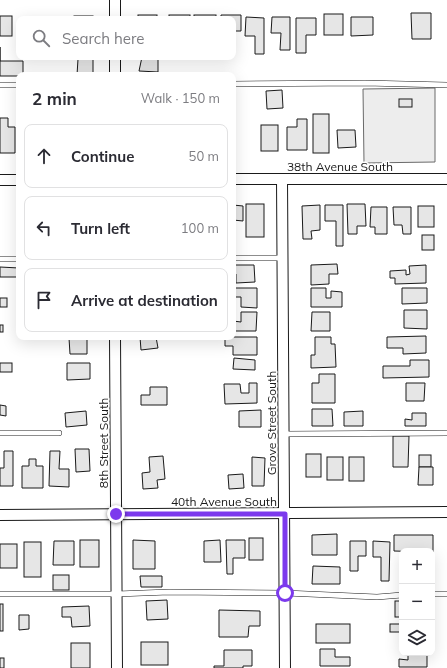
<!DOCTYPE html>
<meta charset="utf-8">
<style>
:root{--surface:#fff;--page:#f7f7f7;--text:#2b2b33;--muted:#7c7c81;--line:#e1e1e2}
body{margin:0;font-family:Mulish,sans-serif;background:var(--page);color:var(--text)}
.controls{position:absolute;right:12px;bottom:12px;display:grid;overflow:hidden;border-radius:8px;box-shadow:0 4px 16px #0002}
.controls button{width:36px;height:36px;display:grid;place-items:center;padding:0;border:0;border-bottom:1px solid var(--line);background:var(--surface);color:var(--text);font:20px sans-serif}
.stop{position:absolute;width:12px;height:12px;margin:-9px;border:3px solid #7c3aed;border-radius:50%;background:#fff}
.stop.end{background:#7c3aed;border-color:#fff;box-shadow:0 1px 4px #0008}
.list{margin:0;padding:0;list-style:none}
h2{display:flex;justify-content:space-between;align-items:center;height:52px;margin:0;padding:0 16px;font-size:17px}
h2 small{font-size:13px;font-weight:400;color:var(--muted)}
.list li{display:grid;grid-template-columns:26px 1fr auto;gap:12px;align-items:center;box-sizing:border-box;height:64px;margin:0 8px 8px;padding:0 8px;border:1px solid var(--line);border-radius:8px}
.list b{display:block;font-size:15px;white-space:nowrap}
.list em{font-size:13px;font-style:normal;color:var(--muted)}
.icon{flex:none;width:22px;height:22px;fill:none;stroke:currentColor;stroke-width:2;stroke-linecap:round;stroke-linejoin:round}
.map{position:relative;flex:none;width:447px;height:668px;overflow:hidden}
.search{position:absolute;background:var(--surface);box-shadow:0 4px 16px #0002;left:16px;top:16px;width:220px;height:44px;display:flex;align-items:center;gap:10px;box-sizing:border-box;padding:0 14px;border-radius:8px;color:var(--muted);font-size:15px}
.panel{position:absolute;background:var(--surface);box-shadow:0 4px 16px #0002;left:16px;top:72px;width:220px;height:268px;border-radius:8px}
.map>svg:first-child{display:block}
.built{fill:#ededed;stroke:#6a6a6a}
.building{fill:#e6e6e6;stroke:#1a1a1a}
.lines{fill:none;stroke-linecap:round;stroke-linejoin:round}
.lane-casing{stroke:#1a1a1a;stroke-width:6}
.street-casing{stroke:#1a1a1a;stroke-width:12}
.lane{stroke:#fff;stroke-width:5}
.street{stroke:#fff;stroke-width:10}
.route{stroke:#7c3aed;stroke-width:5}
.labels{text-anchor:middle;dominant-baseline:central;stroke-width:3;stroke-linejoin:round;paint-order:stroke}
.street-label{font-size:12px;fill:#1a1a1a;stroke:#fff}
</style>
<div class="map">
<svg width="447" height="668" viewBox="0 0 447 668">
<rect width="100%" height="100%" fill="#fff"/>
<!-- built -->
<path class="built" d="M435,88V162L364,163L363,89Z"/>
<!-- building -->
<g class="building">
<path d="M411,13H431V39H412Z"/>
<rect x="324" y="14" width="19" height="21"/>
<rect x="138" y="15" width="19" height="4"/>
<rect x="169" y="15" width="21" height="4"/>
<rect x="194" y="15" width="22" height="4"/>
<path d="M221,15H241V31H233V19H221Z"/>
<rect x="0" y="16" width="12" height="20"/>
<rect x="74" y="16" width="19" height="3"/>
<rect x="53" y="17" width="10" height="2"/>
<path d="M246,17L264,18V54H255V36H245Z"/>
<path d="M272,17H290V50H280L281,33H271Z"/>
<path d="M351,17H373V35L351,36Z"/>
<path d="M296,18H316V35H306V53H296Z"/>
<path d="M0,47V61H23V75H19V76H0Z"/>
<path d="M142,57H158V72L139,71Z"/>
<path d="M78,59H93V75H77Z"/>
<path d="M282,90L283,108L267,109L266,91Z"/>
<rect x="399" y="99" width="13" height="8"/>
<rect x="313" y="114" width="16" height="39"/>
<path d="M18,115H19V153Z"/>
<path d="M0,118H8V127H15V153H0Z"/>
<path d="M297,119H307V150H287V127H297Z"/>
<rect x="261" y="125" width="17" height="26"/>
<path d="M337,130H355L356,147L338,148Z"/>
<rect x="246" y="204" width="18" height="33"/>
<path d="M347,204H365L366,226H357V234H348Z"/>
<path d="M233,205L243,206V221L233,220Z"/>
<path d="M320,205V230L311,231L312,239H303L302,206Z"/>
<path d="M325,205H343V246H336V221H325Z"/>
<rect x="418" y="206" width="16" height="21"/>
<path d="M371,207H387V234H375V227H370Z"/>
<path d="M393,207H411V234H403L402,225H394Z"/>
<rect x="422" y="235" width="12" height="15"/>
<path d="M337,264L338,274H329V284L311,285V265Z"/>
<path d="M233,265H254L255,282L236,283V274H233Z"/>
<path d="M426,265V283L395,284V278H390V271L406,270V275L410,274L409,266Z"/>
<path d="M0,267L19,268V277H0Z"/>
<path d="M233,288H257V308L241,307V297H233Z"/>
<path d="M311,288H326V298H331V291L342,292V307H311Z"/>
<path d="M402,288H427V303L402,304Z"/>
<rect x="0" y="298" width="7" height="9"/>
<path d="M404,310H427V329L404,328Z"/>
<path d="M241,312H257L256,331H233V321L241,322Z"/>
<path d="M312,312H330V331H311Z"/>
<rect x="0" y="325" width="3" height="7"/>
<path d="M426,336V353L403,354V348H387V337Z"/>
<path d="M87,337V354H70L69,338Z"/>
<path d="M140,337H156L158,348L141,350Z"/>
<path d="M225,337H257V355H233V346H225Z"/>
<path d="M315,337H331V344H335L336,367L311,368V355H315Z"/>
<path d="M234,358L255,360V370L233,369Z"/>
<path d="M410,360H429V377L383,378V366H410Z"/>
<rect x="0" y="363" width="12" height="9"/>
<path d="M67,363H90V379L67,380Z"/>
<path d="M319,374H335V403H312V383H319Z"/>
<path d="M249,383H257V403L225,404L224,384H240L241,393H249Z"/>
<path d="M406,383H425L424,401H406Z"/>
<path d="M150,387H167V405H141V395H150Z"/>
<path d="M0,405L6,406V416L0,415Z"/>
<path d="M312,409H332L333,426H312Z"/>
<path d="M261,410V427H239V411Z"/>
<path d="M86,411L87,425L66,427L65,413Z"/>
<path d="M363,411V426H344V412Z"/>
<path d="M412,413H426V426H405V419L412,420Z"/>
<path d="M393,436H409L408,467H393Z"/>
<path d="M75,449H89L90,471L76,472Z"/>
<path d="M4,451H13V486H0V468H4Z"/>
<path d="M50,451H60L59,469H69V487L49,486Z"/>
<rect x="306" y="454" width="15" height="23"/>
<rect x="419" y="455" width="12" height="12"/>
<path d="M163,456L165,479L157,480L158,488L143,489L142,473L150,472L149,457Z"/>
<path d="M252,457L265,458L264,486H252Z"/>
<rect x="327" y="457" width="16" height="23"/>
<rect x="349" y="457" width="15" height="24"/>
<path d="M29,459H36V466H43V488H22V466H29Z"/>
<path d="M419,467H433V485H418Z"/>
<path d="M243,474L244,488L229,489L228,475Z"/>
<path d="M337,534V555H312V535Z"/>
<path d="M394,535H433V552L394,551Z"/>
<rect x="249" y="538" width="14" height="22"/>
<rect x="80" y="540" width="19" height="27"/>
<path d="M133,540L155,541V569H133Z"/>
<path d="M220,540L221,562H204V541Z"/>
<path d="M226,540H245V558H233V574H227Z"/>
<path d="M54,541H74V565H53Z"/>
<path d="M350,541H366V556H358V571H350Z"/>
<path d="M373,541L390,542L389,581H381V557H373Z"/>
<rect x="24" y="542" width="17" height="35"/>
<rect x="0" y="544" width="17" height="24"/>
<path d="M313,566L340,567V584H312Z"/>
<rect x="53" y="575" width="16" height="15"/>
<path d="M140,576H162V587H141Z"/>
<path d="M167,600L168,619L147,620L146,601Z"/>
<rect x="395" y="601" width="7" height="16"/>
<rect x="0" y="604" width="3" height="27"/>
<path d="M89,606L90,626L72,627L71,617H62V607Z"/>
<path d="M219,610L260,611V626H249L248,637H219Z"/>
<path d="M19,615H29V629L19,630Z"/>
<rect x="316" y="624" width="34" height="19"/>
<rect x="390" y="624" width="12" height="8"/>
<rect x="141" y="642" width="27" height="23"/>
<rect x="71" y="643" width="19" height="25"/>
<path d="M320,649H335V657H350V666H320Z"/>
<path d="M224,650H252V666H243V668H214V666H224Z"/>
<path d="M408,653H427V667H399V659L408,660Z"/>
<rect x="0" y="658" width="4" height="10"/>
</g>
<g class="lines">
<defs>
<g id="lane">
<path d="M233,84L365,83L447,85"/>
<path d="M0,85H19"/>
<path d="M233,258H283"/>
<path d="M0,259H19"/>
<path d="M0,433H59"/>
<path d="M284,434L447,433"/>
<path d="M0,594H117L169,592L285,593L377,597L402,595"/>
<path d="M432,594H447"/>
</g>
<g id="street">
<path d="M115,19V0"/>
<path d="M115,75V57"/>
<path d="M233,179H447"/>
<path d="M282,179L285,668"/>
<path d="M0,180H19"/>
<path d="M115,337L117,668"/>
<path d="M0,515C149,513 298,514 447,512"/>
</g>
</defs>
<!-- lane casing -->
<use href="#lane" class="lane-casing"/>
<!-- street casing -->
<use href="#street" class="street-casing"/>
<!-- lane -->
<use href="#lane" class="lane"/>
<!-- street -->
<use href="#street" class="street"/>
</g>
<g class="lines">
<!-- route -->
<path class="route" d="M116,514H285V593"/>
</g>
<g class="labels">
<!-- street labels -->
<g class="street-label">
<text x="340" y="166">38th Avenue South</text>
<text transform="translate(271 423) rotate(-90)">Grove Street South</text>
<text transform="translate(103 443) rotate(-90)">8th Street South</text>
<text x="224" y="501">40th Avenue South</text>
</g>
</g>
</svg>
<div class="controls">
<button>+</button>
<button>−</button>
<button><svg class="icon" aria-label="layers" viewBox="0 0 24 24"><path d="M12 4l9 5-9 5-9-5zM3 14l9 5 9-5"/></svg></button>
</div>
<div class="stop" style="left:285px;top:593px"></div>
<div class="stop end" style="left:116px;top:514px"></div>
<div class="search"><svg class="icon" aria-label="search" viewBox="0 0 24 24"><circle cx="10" cy="10" r="6"/><path d="M15 15l6 6"/></svg>Search here</div>
<section class="panel">
<h2>2 min<small>Walk · 150 m</small></h2>
<ul class="list">
<li><svg class="icon" aria-label="ahead" viewBox="0 0 24 24"><path d="M12 20V5M6 11l6-6 6 6"/></svg><div><b>Continue</b></div><em>50 m</em></li>
<li><svg class="icon" aria-label="left" viewBox="0 0 24 24"><path d="M17 20v-9H6M10 6l-5 5 5 5"/></svg><div><b>Turn left</b></div><em>100 m</em></li>
<li><svg class="icon" aria-label="arrive" viewBox="0 0 24 24"><path d="M6 21V4h12l-3 4 3 4H6"/></svg><div><b>Arrive at destination</b></div></li>
</ul>
</section>
</div>
